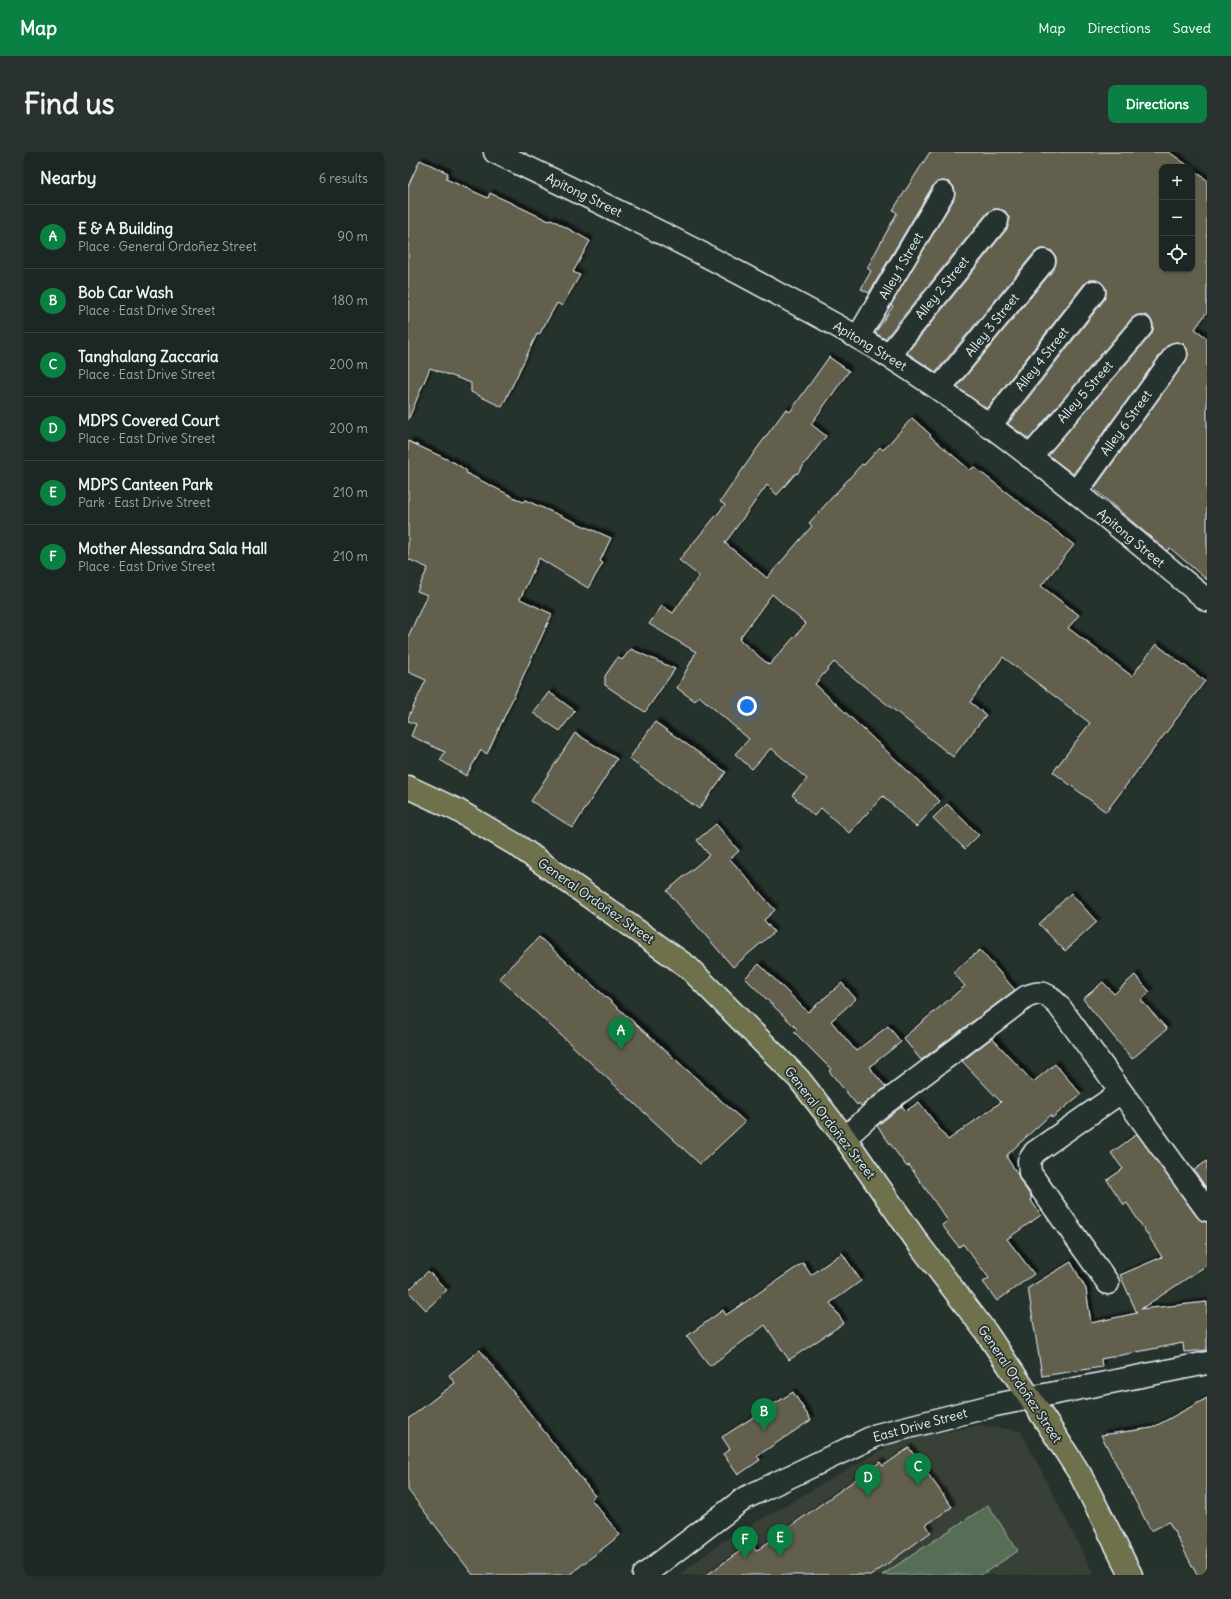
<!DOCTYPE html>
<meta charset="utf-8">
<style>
:root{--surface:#1c2622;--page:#29322f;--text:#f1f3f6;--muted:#a0a5a5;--line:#3a4340;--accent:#0b8043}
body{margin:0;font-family:Delius,sans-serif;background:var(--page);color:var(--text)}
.controls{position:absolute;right:12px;top:12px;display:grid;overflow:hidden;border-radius:8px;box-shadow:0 1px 3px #0004}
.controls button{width:36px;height:36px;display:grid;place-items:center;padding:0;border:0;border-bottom:1px solid var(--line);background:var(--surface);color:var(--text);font:20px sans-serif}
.you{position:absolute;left:339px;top:554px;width:14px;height:14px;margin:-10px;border:3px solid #fff;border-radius:50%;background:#1a73e8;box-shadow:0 0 0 6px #1a73e833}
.badge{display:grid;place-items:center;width:26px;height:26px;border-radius:50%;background:var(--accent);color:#fff;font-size:13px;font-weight:700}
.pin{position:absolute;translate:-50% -33px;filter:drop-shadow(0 1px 2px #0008)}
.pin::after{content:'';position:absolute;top:21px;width:14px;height:12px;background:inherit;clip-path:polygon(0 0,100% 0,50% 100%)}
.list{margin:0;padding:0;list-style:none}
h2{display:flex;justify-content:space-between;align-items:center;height:52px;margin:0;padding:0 16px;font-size:17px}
h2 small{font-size:13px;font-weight:400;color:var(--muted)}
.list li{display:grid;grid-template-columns:26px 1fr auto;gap:12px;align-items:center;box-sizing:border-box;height:64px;padding:0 16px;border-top:1px solid var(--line)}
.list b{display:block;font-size:15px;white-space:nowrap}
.list p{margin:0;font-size:13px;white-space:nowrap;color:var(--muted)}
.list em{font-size:13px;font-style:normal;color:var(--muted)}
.icon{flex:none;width:22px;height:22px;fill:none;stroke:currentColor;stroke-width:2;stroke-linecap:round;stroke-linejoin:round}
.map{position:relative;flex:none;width:799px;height:1423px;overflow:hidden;border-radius:8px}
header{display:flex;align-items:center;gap:24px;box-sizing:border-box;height:56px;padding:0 20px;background:var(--accent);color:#fff}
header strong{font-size:19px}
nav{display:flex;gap:22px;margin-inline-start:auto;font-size:14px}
.intro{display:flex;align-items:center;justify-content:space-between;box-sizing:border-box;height:96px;padding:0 24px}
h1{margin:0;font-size:28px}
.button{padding:10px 18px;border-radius:8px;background:var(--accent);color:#fff;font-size:14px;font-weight:700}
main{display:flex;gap:24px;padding:0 24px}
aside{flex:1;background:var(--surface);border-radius:8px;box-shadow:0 1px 3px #0004}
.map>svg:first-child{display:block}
.built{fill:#394037}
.green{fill:#556e54;stroke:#9eb0a6}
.building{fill:#645e4d;stroke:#e8f1f8;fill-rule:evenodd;filter:url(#shadow)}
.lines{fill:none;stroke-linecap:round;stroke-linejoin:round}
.minor-casing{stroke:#e8f1f8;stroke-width:25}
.major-casing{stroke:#e8f1f8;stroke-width:25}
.minor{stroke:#26332d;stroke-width:22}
.major{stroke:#6e714b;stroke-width:22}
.labels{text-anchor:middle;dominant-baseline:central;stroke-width:3.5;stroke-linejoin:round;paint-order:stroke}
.street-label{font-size:13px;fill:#e8f1f8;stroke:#26332d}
</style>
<header>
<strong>Map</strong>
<nav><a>Map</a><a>Directions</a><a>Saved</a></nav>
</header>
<div class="intro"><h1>Find us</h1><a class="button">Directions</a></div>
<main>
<aside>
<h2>Nearby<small>6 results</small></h2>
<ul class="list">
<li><span class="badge">A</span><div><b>E &amp; A Building</b><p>Place · General Ordoñez Street</p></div><em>90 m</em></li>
<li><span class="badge">B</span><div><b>Bob Car Wash</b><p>Place · East Drive Street</p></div><em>180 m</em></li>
<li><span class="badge">C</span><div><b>Tanghalang Zaccaria</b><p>Place · East Drive Street</p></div><em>200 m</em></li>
<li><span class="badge">D</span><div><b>MDPS Covered Court</b><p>Place · East Drive Street</p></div><em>200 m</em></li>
<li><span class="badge">E</span><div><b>MDPS Canteen Park</b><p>Park · East Drive Street</p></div><em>210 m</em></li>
<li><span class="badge">F</span><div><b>Mother Alessandra Sala Hall</b><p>Place · East Drive Street</p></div><em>210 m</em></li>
</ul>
</aside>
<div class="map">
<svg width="799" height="1423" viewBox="0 0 799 1423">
<defs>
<filter id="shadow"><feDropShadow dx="3.5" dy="-3.5" stdDeviation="1" flood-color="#0009"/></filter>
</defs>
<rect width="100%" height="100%" fill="#26332d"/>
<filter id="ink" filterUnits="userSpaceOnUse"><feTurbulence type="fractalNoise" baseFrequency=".025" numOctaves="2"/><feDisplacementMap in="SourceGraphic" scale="8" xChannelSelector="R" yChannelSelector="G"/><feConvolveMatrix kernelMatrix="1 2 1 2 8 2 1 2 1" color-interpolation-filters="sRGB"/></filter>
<g filter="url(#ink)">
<!-- built -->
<path class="built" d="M573,1273L613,1279L686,1423H271L314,1390L489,1289Z"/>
<!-- green -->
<path class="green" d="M580,1353L610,1399L573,1423H474Z"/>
<!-- building -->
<g class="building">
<path d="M522,0H761L782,15H754V117H784V17L799,28V160L787,177L799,186V428L762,396L759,399L686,337L778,209L780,203L779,197L776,192L769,190L763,191L758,195L665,322L640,303L743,183L745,178V171L741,165L736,163H729L723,167L621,287L600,272L696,148L698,142V136L693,130L688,128H682L676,132L579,257L549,235L646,117L648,111V105L644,99L638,97H632L626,101L528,220L499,201L599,77L601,71V65L597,59L591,57H585L579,61L477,187L467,181L485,154L483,153L546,47L547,41L546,35L542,30L535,29L529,30L524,35L461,141L453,137L463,119L459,116L489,61L485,58Z"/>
<path d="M12,8L40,21L38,27L80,46L82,41L141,69L143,67L182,89L165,120L172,123L154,154L149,151L131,183L129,182L94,255L63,240V231L22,216L0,268V34Z"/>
<path d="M421,205L441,219L403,272L418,284L389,322L388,321L369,343L359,333L317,391L359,426L404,374L401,371L454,312L456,313L472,295L475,298L504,266L523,283L522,284L562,318L566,315L666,393L633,434L671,463L660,476L724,524L748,492L797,529L698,660L645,620L682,571L595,505L562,550L578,563L545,605L426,510L407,532L532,649L508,675L475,644L441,681L413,656L406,664L384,643L399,627L363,596L344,617L327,602L341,587L291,544L287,549L269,536L288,500L241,472L254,454L265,461L291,424L271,408L317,353L312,350L348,298L378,257L382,260ZM364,442L398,472L361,513L331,487Z"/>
<path d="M0,289L47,311L59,319L58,321L115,350L117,348L203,386L192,409L195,411L180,436L131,406L112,447L144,462L79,602L73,598L58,624L32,608L37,600L3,584L8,572L0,569V566L18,528L0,520V485L19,443L9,439L20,416L0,407Z"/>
<path d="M223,497L267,517L237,560L197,533V524L210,505L214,508Z"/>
<path d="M141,540L167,559L152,579L125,561Z"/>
<path d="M247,570L318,620L291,657L221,607Z"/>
<path d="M167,581L209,607L165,676L123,649Z"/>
<path d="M539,652L571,683L557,697L525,666Z"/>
<path d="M308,672L331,699L322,707L367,758L356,768L366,780L325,815L259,739L301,703L289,688Z"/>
<path d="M663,741L689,770L657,799L631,772Z"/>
<path d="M131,785L337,970L292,1012L91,826Z"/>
<path d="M572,798L607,838L513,908L495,886L557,834L545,820Z"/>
<path d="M351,812L400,860L434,831L448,847L423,869L448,899L480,874L493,890L461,915L478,935L453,954L451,951L449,953L421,919L423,917L386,880L389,877L337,826Z"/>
<path d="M727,823L742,840L733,848L759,877L724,907L675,847L695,830L706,842Z"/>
<path d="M584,886L625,930L647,912L673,942L644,966L642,963L599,1003V1006L609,1021L612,1028L624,1046L622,1047L633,1063L599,1087L626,1122L589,1149L575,1130L581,1126L555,1092L551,1095L534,1073L540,1069L501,1013L499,1015L469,974L494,954L498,959L511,950L540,988L593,950L554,909Z"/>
<path d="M729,982L789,1065L794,1069L799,1070V1113L733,1157L799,1150V1198L776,1200L775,1191L693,1207L694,1215L634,1224L620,1136L663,1110L678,1137L683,1171L729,1161L712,1123L754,1105L719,1051L716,1053L699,1028L715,1017L703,1001Z"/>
<path d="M799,1009V1037L786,1018Z"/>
<path d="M434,1101L453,1129L422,1151L436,1171L381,1208L357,1173L302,1214L279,1184L315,1158L318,1163L395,1111L403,1123Z"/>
<path d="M20,1119L39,1138L18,1158L0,1139Z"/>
<path d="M72,1198L187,1344L183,1347L212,1383L161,1423H65L0,1338V1267L47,1231L41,1223Z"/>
<path d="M385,1240L403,1268L349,1304L352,1308L330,1323L315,1302L322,1297L314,1285Z"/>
<path d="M799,1246V1423H789L761,1370L743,1379L693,1283L744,1276Z"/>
<path d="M501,1296L544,1355L518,1373L523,1380L464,1423H299L343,1391L348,1399L472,1310L475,1314Z"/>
</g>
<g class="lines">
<defs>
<g id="minor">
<path d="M87,0C183,46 279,92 372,143C408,162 444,181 479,203C593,275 696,363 799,448"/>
<path d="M450,185L535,41"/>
<path d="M480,204L589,69"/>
<path d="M531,237L636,109"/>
<path d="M581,275L686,140"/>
<path d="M622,305L733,175"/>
<path d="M668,340L768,202"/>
<path d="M437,986L468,958L618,845C635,838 638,841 651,854L799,1058"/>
<path d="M700,1131L622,1021L621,1009L627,1000L713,940"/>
<path d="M236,1423L337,1346L469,1283L587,1253L799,1211"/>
</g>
<path id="major" d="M0,635L49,658L110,694L280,815L391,927L437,986L513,1095L578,1180L641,1274L672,1322L723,1423"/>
</defs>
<!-- minor casing -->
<use href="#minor" class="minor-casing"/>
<!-- major casing -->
<use href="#major" class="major-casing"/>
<!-- minor -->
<use href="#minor" class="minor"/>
<!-- major -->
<use href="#major" class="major"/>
</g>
</g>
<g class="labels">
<!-- street labels -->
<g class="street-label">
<text transform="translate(176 43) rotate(26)">Apitong Street</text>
<text transform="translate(493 114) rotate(-60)">Alley 1 Street</text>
<text transform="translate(534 136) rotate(-51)">Alley 2 Street</text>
<text transform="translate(584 173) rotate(-51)">Alley 3 Street</text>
<text transform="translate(462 194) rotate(31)">Apitong Street</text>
<text transform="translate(634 207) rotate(-52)">Alley 4 Street</text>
<text transform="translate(677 240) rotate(-49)">Alley 5 Street</text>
<text transform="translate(718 271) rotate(-54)">Alley 6 Street</text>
<text transform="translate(723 386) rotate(40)">Apitong Street</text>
<text transform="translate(188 749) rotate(35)">General Ordoñez Street</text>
<text transform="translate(422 971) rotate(52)">General Ordoñez Street</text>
<text transform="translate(612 1232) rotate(56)">General Ordoñez Street</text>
<text transform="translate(512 1273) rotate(-15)">East Drive Street</text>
</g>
</g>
</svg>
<div class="controls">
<button>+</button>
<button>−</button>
<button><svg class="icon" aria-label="locate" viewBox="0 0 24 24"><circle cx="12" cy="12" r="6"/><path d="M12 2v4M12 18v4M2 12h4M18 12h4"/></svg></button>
</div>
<div class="you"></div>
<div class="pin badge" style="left:213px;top:898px">A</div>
<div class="pin badge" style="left:356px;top:1279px">B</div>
<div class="pin badge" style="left:510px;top:1334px">C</div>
<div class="pin badge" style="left:460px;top:1345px">D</div>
<div class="pin badge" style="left:372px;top:1405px">E</div>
<div class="pin badge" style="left:337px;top:1407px">F</div>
</div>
</main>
